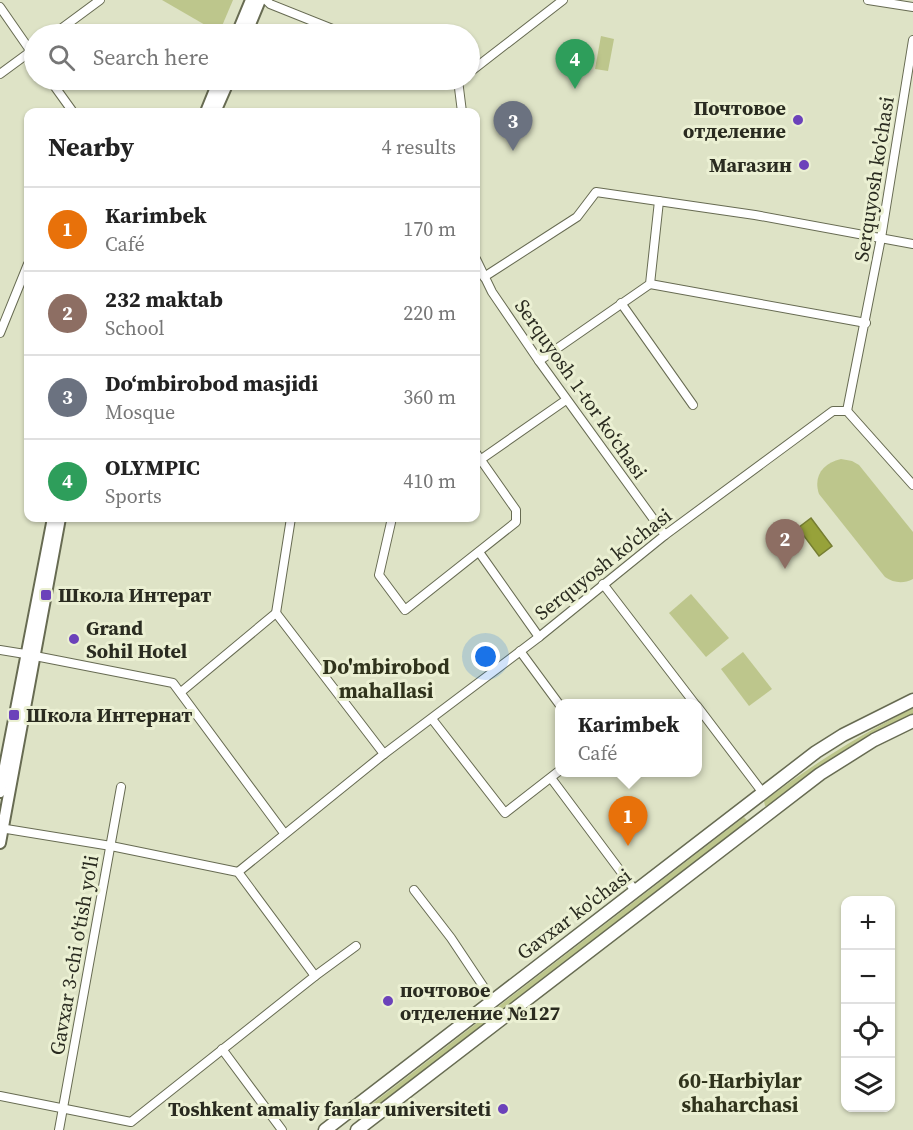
<!DOCTYPE html>
<meta charset="utf-8">
<style>
:root{--surface:#fff;--page:#f6f6f6;--text:#222;--muted:#767676;--line:#e0e0e0;--accent:#6b42ba}
body{margin:0;font-family:"Source Serif 4",serif;background:var(--page);color:var(--text)}
.controls{position:absolute;right:18px;bottom:18px;display:grid;overflow:hidden;border-radius:12px;box-shadow:0 2px 4px #0004}
.controls button{width:54px;height:54px;display:grid;place-items:center;padding:0;border:0;border-bottom:2px solid var(--line);background:var(--surface);color:var(--text);font:30px sans-serif}
.you{position:absolute;left:486px;top:657px;width:21px;height:21px;margin:-15px;border:4px solid #fff;border-radius:50%;background:#1a73e8;box-shadow:0 0 0 9px #1a73e833}
.badge{display:grid;place-items:center;width:39px;height:39px;border-radius:50%;background:var(--accent);color:#fff;font-size:20px;font-weight:700}
.pin{position:absolute;translate:-50% -50px;filter:drop-shadow(0 2px 3px #0008)}
.pin::after{content:'';position:absolute;top:32px;width:21px;height:18px;background:inherit;clip-path:polygon(0 0,100% 0,50% 100%)}
.popup{position:absolute;left:555px;top:699px;width:147px;height:78px;box-sizing:border-box;display:grid;place-content:center;border-radius:12px;background:var(--surface);filter:drop-shadow(0 2px 4px #0005);font-size:20px;white-space:nowrap;color:var(--muted)}
.popup b{font-size:22px;color:var(--text)}
.popup::after{content:'';position:absolute;left:50%;top:100%;margin-left:-12px;border:12px solid transparent;border-top-color:var(--surface)}
.list{margin:0;padding:0;list-style:none}
h2{display:flex;justify-content:space-between;align-items:center;height:78px;margin:0;padding:0 24px;font-size:26px}
h2 small{font-size:20px;font-weight:400;color:var(--muted)}
.list li{display:grid;grid-template-columns:39px 1fr auto;gap:18px;align-items:center;box-sizing:border-box;height:84px;padding:0 24px;border-top:2px solid var(--line)}
.list b{display:block;font-size:22px;white-space:nowrap}
.list p{margin:0;font-size:20px;white-space:nowrap;color:var(--muted)}
.list em{font-size:20px;font-style:normal;color:var(--muted)}
.icon{flex:none;width:33px;height:33px;fill:none;stroke:currentColor;stroke-width:2;stroke-linecap:round;stroke-linejoin:round}
.map{position:relative;flex:none;width:913px;height:1130px;overflow:hidden}
.search{position:absolute;background:var(--surface);box-shadow:0 2px 4px #0004;left:24px;top:24px;width:456px;height:66px;display:flex;align-items:center;gap:15px;box-sizing:border-box;padding:0 21px;border-radius:33px;color:var(--muted);font-size:22px}
.panel{position:absolute;background:var(--surface);box-shadow:0 2px 4px #0004;left:24px;top:108px;width:456px;height:414px;border-radius:12px}
.map>svg:first-child{display:block}
.green{fill:#bdc68c}
.water{fill:#97a23a;stroke:#767e32;stroke-width:1.5}
.lines{fill:none;stroke-linecap:round;stroke-linejoin:round}
.minor-casing{stroke:#676b52;stroke-width:10}
.secondary-casing{stroke:#676b52;stroke-width:14}
.primary-casing{stroke:#676b52;stroke-width:15}
.minor{stroke:#fff;stroke-width:8}
.secondary{stroke:#fff;stroke-width:10}
.primary{stroke:#fff;stroke-width:12}
.poi-dot{fill:#6b42ba;stroke:#ebf0d3;stroke-width:2}
.labels{text-anchor:middle;dominant-baseline:central;stroke-width:6;stroke-linejoin:round;paint-order:stroke}
.poi-label{font-size:20px;font-weight:bold;fill:#2a2b20;stroke:#ebf0d3;text-anchor:start}
.street-label{font-size:20px;fill:#2a2b20;stroke:#ebf0d3}
.neighbourhood-label{font-size:21px;font-weight:bold;fill:#30331c;stroke:#ebf0d3}
</style>
<div class="map">
<svg width="913" height="1130" viewBox="0 0 913 1130">
<rect width="100%" height="100%" fill="#dee3c6"/>
<!-- green -->
<g class="green">
<path d="M162,0H233L219,33Z"/>
<path d="M601,36L614,39L608,71L595,69Z"/>
<path d="M841,459L852,461L859,465L913,532V579C903,584 894,583 885,577L819,494C813,476 823,463 841,459Z"/>
<path d="M691,594L729,638L706,657L669,613Z"/>
<path d="M743,652L772,689L749,706L721,669Z"/>
<path d="M913,708V714L867,738L768,807L765,806L764,801C813,764 858,736 913,708Z"/>
<path d="M744,817L748,822L375,1109L372,1104Z"/>
</g>
<!-- water -->
<path class="water" d="M811,518L832,546L819,556L798,528Z"/>
<g class="lines">
<defs>
<g id="minor">
<path d="M266,0L270,4L345,34"/>
<path d="M868,0L913,7"/>
<path d="M0,7L34,56"/>
<path d="M54,34L100,0"/>
<path d="M470,72L563,0"/>
<path d="M0,74L34,49"/>
<path d="M50,80L73,112"/>
<path d="M458,80L462,112"/>
<path d="M476,259L492,292L539,361L665,535"/>
<path d="M484,277L577,217L596,192L755,215L913,244"/>
<path d="M650,284L866,323"/>
<path d="M621,303L693,405"/>
<path d="M0,333L28,264"/>
<path d="M539,361L650,284L659,201"/>
<path d="M847,411L913,485"/>
<path d="M480,460L566,400"/>
<path d="M392,518L379,575L405,610L516,522V510L476,453"/>
<path d="M479,552L539,637"/>
<path d="M603,584L695,704"/>
<path d="M276,613L384,754"/>
<path d="M0,650L25,654"/>
<path d="M520,651L559,704"/>
<path d="M35,656L173,683L284,833"/>
<path d="M181,692L276,613L291,518"/>
<path d="M697,706L763,793"/>
<path d="M432,719L505,813L559,771"/>
<path d="M551,778L636,892"/>
<path d="M0,828L111,846L238,872L315,976L131,1122L0,1096"/>
<path d="M238,872L384,754L539,637L665,535L833,411H847L881,238L913,40"/>
<path d="M414,890L451,938L493,1001"/>
<path d="M315,976L356,946"/>
<path d="M222,1049L282,1130"/>
<path d="M59,1130L121,787"/>
</g>
<g id="secondary">
<path d="M237,34L251,0"/>
<path d="M246,34L260,0"/>
<path d="M206,112L219,80"/>
<path d="M215,112L229,80"/>
<path d="M0,792L53,518"/>
<path d="M0,843L60,518"/>
</g>
<g id="primary">
<path d="M325,1130L816,752L843,735L913,700"/>
<path d="M357,1130L820,774L874,740L913,721"/>
</g>
</defs>
<!-- minor casing -->
<use href="#minor" class="minor-casing"/>
<!-- secondary casing -->
<use href="#secondary" class="secondary-casing"/>
<!-- primary casing -->
<use href="#primary" class="primary-casing"/>
<!-- minor -->
<use href="#minor" class="minor"/>
<!-- secondary -->
<use href="#secondary" class="secondary"/>
<!-- primary -->
<use href="#primary" class="primary"/>
</g>
<!-- markers -->
<g class="poi-dot">
<circle cx="798" cy="120" r="6"/>
<circle cx="804" cy="165" r="6"/>
<rect x="40" y="589" width="12" height="12" rx="3"/>
<circle cx="74" cy="639" r="6"/>
<rect x="8" y="709" width="12" height="12" rx="3"/>
<circle cx="388" cy="1001" r="6"/>
<circle cx="503" cy="1109" r="6"/>
</g>
<g class="labels">
<!-- poi labels -->
<g class="poi-label">
<text x="786" y="108" text-anchor="end">Почтовое<tspan x="786" dy="23">отделение</tspan></text>
<text x="792" y="165" text-anchor="end">Магазин</text>
<text x="58" y="595">Школа Интерат</text>
<text x="86" y="628">Grand<tspan x="86" dy="23">Sohil Hotel</tspan></text>
<text x="26" y="715">Школа Интернат</text>
<text x="400" y="990">почтовое<tspan x="400" dy="23">отделение №127</tspan></text>
<text x="491" y="1109" text-anchor="end">Toshkent amaliy fanlar universiteti</text>
</g>
<!-- street labels -->
<g class="street-label">
<text transform="translate(874 179) rotate(-81)">Serquyosh ko'chasi</text>
<text transform="translate(581 389) rotate(55)">Serquyosh 1-tor koʻchasi</text>
<text transform="translate(603 564) rotate(-38)">Serquyosh ko'chasi</text>
<text transform="translate(574 914) rotate(-37)">Gavxar ko'chasi</text>
<text transform="translate(74 955) rotate(-80)">Gavxar 3-chi o'tish yo'li</text>
</g>
<!-- neighbourhood labels -->
<g class="neighbourhood-label">
<text x="386" y="666">Do'mbirobod<tspan x="386" dy="24">mahallasi</tspan></text>
<text x="740" y="1080">60-Harbiylar<tspan x="740" dy="24">shaharchasi</tspan></text>
</g>
</g>
</svg>
<div class="controls">
<button>+</button>
<button>−</button>
<button><svg class="icon" aria-label="locate" viewBox="0 0 24 24"><circle cx="12" cy="12" r="6"/><path d="M12 2v4M12 18v4M2 12h4M18 12h4"/></svg></button>
<button><svg class="icon" aria-label="layers" viewBox="0 0 24 24"><path d="M12 4l9 5-9 5-9-5zM3 14l9 5 9-5"/></svg></button>
</div>
<div class="you"></div>
<div class="pin badge" style="left:628px;top:846px;background:#e8710a">1</div>
<div class="popup"><b>Karimbek</b>Café</div>
<div class="pin badge" style="left:785px;top:569px;background:#8d6e63">2</div>
<div class="pin badge" style="left:513px;top:151px;background:#6b7280">3</div>
<div class="pin badge" style="left:575px;top:89px;background:#2e9e5b">4</div>
<div class="search"><svg class="icon" aria-label="search" viewBox="0 0 24 24"><circle cx="10" cy="10" r="6"/><path d="M15 15l6 6"/></svg>Search here</div>
<section class="panel">
<h2>Nearby<small>4 results</small></h2>
<ul class="list">
<li><span class="badge" style="background:#e8710a">1</span><div><b>Karimbek</b><p>Café</p></div><em>170 m</em></li>
<li><span class="badge" style="background:#8d6e63">2</span><div><b>232 maktab</b><p>School</p></div><em>220 m</em></li>
<li><span class="badge" style="background:#6b7280">3</span><div><b>Do‘mbirobod masjidi</b><p>Mosque</p></div><em>360 m</em></li>
<li><span class="badge" style="background:#2e9e5b">4</span><div><b>OLYMPIC</b><p>Sports</p></div><em>410 m</em></li>
</ul>
</section>
</div>
